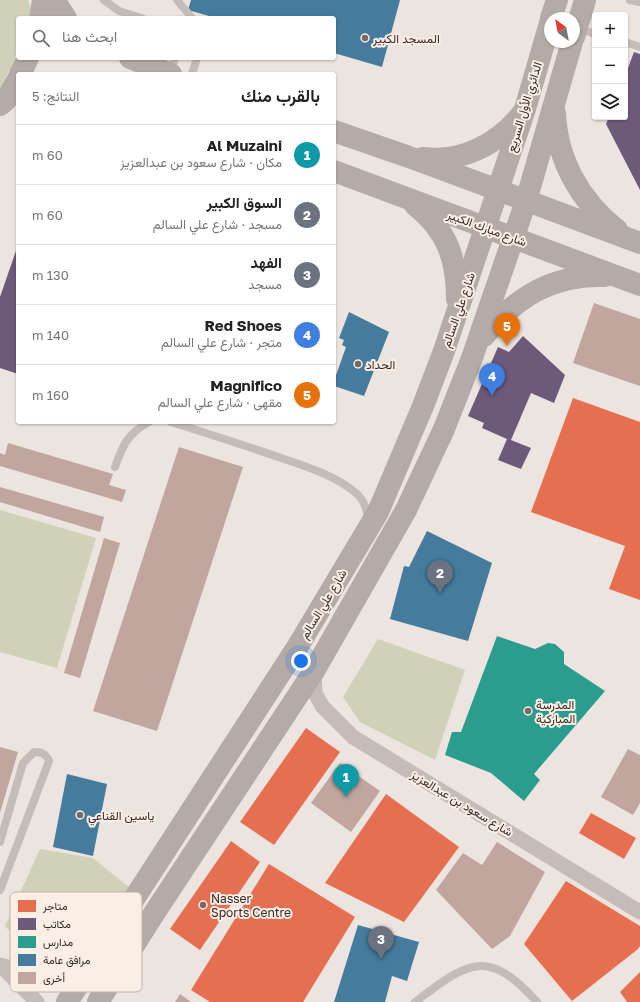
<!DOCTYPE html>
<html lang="ar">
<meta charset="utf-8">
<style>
:root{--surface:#fff;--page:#f6f6f6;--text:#222;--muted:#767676;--line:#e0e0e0;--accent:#766a66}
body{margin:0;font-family:"Golos Text",Vazirmatn,sans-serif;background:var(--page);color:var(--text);direction:rtl}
.controls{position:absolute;right:12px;top:12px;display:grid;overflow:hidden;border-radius:4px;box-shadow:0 1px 3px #0004}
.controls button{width:36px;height:36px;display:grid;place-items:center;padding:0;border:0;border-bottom:1px solid var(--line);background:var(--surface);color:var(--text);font:20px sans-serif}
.compass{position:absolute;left:544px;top:12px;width:36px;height:36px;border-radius:50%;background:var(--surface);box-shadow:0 1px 3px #0004;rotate:328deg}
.you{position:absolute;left:301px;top:661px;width:14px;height:14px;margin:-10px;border:3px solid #fff;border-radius:50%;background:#1a73e8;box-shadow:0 0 0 6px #1a73e833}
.badge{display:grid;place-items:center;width:26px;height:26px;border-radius:50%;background:var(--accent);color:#fff;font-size:13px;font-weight:700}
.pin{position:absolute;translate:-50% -33px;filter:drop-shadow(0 1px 2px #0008)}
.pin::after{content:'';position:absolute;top:21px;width:14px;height:12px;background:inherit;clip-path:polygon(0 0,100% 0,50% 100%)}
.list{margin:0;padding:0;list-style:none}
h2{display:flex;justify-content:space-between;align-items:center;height:52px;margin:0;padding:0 16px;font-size:17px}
h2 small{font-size:13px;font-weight:400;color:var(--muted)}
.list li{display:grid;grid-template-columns:26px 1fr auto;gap:12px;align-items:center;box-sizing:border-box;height:60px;padding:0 16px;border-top:1px solid var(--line)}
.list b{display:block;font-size:15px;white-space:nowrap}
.list p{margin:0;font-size:13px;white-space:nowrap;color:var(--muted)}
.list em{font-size:13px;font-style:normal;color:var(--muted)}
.icon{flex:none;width:22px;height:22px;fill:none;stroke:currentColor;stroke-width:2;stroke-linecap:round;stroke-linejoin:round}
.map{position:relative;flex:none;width:640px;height:1002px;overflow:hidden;direction:ltr}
.search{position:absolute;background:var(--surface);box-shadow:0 1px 3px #0004;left:16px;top:16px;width:320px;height:44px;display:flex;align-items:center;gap:10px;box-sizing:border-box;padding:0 14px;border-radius:4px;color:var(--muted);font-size:15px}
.panel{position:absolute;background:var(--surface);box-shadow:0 1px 3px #0004;left:16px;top:72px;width:320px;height:352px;border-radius:4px;direction:rtl}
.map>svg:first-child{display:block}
.green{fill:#cfd1b8}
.shops{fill:#e76f51}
.offices{fill:#6d597a}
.schools{fill:#2a9d8f}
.public{fill:#457b9d}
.building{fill:#c1a59f}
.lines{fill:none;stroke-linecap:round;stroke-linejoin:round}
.service{stroke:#c5bcb8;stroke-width:8}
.minor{stroke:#c5bcb8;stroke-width:15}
.primary{stroke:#b4aba7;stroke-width:22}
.poi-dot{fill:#766a66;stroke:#faeee5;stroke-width:1.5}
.labels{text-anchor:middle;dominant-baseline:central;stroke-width:4;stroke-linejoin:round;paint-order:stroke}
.poi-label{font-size:12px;fill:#362926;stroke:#faeee5;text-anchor:start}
.street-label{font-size:12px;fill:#362926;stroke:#faeee5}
.key{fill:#faeee5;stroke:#bfb3ac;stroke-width:1}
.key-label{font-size:11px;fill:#362926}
</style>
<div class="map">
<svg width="640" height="1002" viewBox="0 0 640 1002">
<rect width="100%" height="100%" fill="#ece4de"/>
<!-- green -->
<g class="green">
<path d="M0,0H28L31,9L28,18H18V48L13,63L0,89Z"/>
<path d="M0,510L96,538L57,668L0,652Z"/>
<path d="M378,639L465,670L435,760L360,722L343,697Z"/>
<path d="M40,849L93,858L131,889C109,921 85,969 38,954C25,950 14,936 5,926Z"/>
</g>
<!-- shops -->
<g class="shops">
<path d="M573,398L640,422V600L609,589L625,546L531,512Z"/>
<path d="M306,728L340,752L274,845L240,822Z"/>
<path d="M386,794L459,847L404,922L325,883Z"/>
<path d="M591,813L636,838L624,859L579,833Z"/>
<path d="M231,841L260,862L200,950L170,929Z"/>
<path d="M269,864L355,917L303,1002H210L191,990Z"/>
<path d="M566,881L640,926V946L638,949L572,1001L524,944Z"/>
<path d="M640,972V1002H627L620,992Z"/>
</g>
<!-- offices -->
<g class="offices">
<path d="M634,52L640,54V190L606,124L609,117H625V76Z"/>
<path d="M18,245V374L0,368V297Z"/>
<path d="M523,336L565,375L554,403L531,393L511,440L531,448L521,469L498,460L507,439L482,428L484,423L468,416L498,347L509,352Z"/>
</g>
<!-- schools -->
<path class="schools" d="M497,636L535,649L548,643L555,644L564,652V664L605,691L534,774L540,780L524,801L491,773L445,755L452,732H461Z"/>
<!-- public -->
<g class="public">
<path d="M191,0H400L382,67L334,53V18H216L188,10Z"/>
<path d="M349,312L389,332L364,396L334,386V381L346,347L342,345L344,340L339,338Z"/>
<path d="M427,531L492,563L468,641L390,619L404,566L409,567Z"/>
<path d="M67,774L107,784L93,856L53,847Z"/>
<path d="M358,925L419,942L407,981L392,976L385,1002H334Z"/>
</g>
<!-- building -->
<g class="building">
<path d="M594,303L640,319V386L573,363Z"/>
<path d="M8,443L113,474L109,485L126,490L122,502L0,466V453L5,455Z"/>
<path d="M179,447L243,467L157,731L93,711Z"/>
<path d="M0,487L104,517L100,532L0,502Z"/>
<path d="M104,538L120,543L80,678L64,673Z"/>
<path d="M0,747L18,752L0,813Z"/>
<path d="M628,749L640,755V803L633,815L601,797Z"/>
<path d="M340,763L380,791L351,832L311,803Z"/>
<path d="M497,842L545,872L510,936L492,949L436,890L463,853L482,865Z"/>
<path d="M180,994L191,1002H175Z"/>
</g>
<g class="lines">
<!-- service -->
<g class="service">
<path d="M104,0L119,11L142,18"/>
<path d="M177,0L192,18"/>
<path d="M630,0L640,2"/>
<path d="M577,28L595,34"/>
<path d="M625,42L640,47"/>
<path d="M171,73L175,58"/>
<path d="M192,74L197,58"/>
<path d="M171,422C209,434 247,446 284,459C308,467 336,476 356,493C364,500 367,508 368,519"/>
<path d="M115,467C123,445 127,434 149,422"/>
<path d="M0,842L23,763L34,752C42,752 46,754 49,761L0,890"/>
<path d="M415,1002C467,963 487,946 537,1002"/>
</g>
<!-- minor -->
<g class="minor">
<path d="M314,671L315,693L322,706L353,737L640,912"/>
<path d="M0,965C32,974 67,980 94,955"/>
<path d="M1,966L37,1002"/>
</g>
<!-- primary -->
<g class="primary">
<path d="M54,0L66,18"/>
<path d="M40,18L43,0"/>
<path d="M551,18L557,0"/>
<path d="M574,37L585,0"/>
<path d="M130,58L171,74"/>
<path d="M20,74L28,58"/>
<path d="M0,105L6,100L18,79"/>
<path d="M555,113C557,160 580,201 617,230"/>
<path d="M334,131L409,157L640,243"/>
<path d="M423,158C461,163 498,144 521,115"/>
<path d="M334,171L640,285"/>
<path d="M415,205C447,230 457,259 457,299"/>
<path d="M484,336C516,297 553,274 605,276"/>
<path d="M67,1002L298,646L378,512L423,406L444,351L525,109L550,23"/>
<path d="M98,1002L155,912L314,671L406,510L444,429L472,358L526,201L572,42"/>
</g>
</g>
<!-- markers -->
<g class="poi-dot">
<circle cx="365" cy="38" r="4"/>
<circle cx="358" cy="364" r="4"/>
<circle cx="528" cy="711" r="4"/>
<circle cx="80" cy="815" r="4"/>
<circle cx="203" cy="905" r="4"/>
</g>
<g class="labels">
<!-- poi labels -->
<g class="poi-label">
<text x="373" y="38">المسجد الكبير</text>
<text x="366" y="364">الحداد</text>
<text x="536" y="704">المدرسة<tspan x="536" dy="14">المباركية</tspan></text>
<text x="88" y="815">ياسين القناعي</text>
<text x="211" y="898">Nasser<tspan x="211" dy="14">Sports Centre</tspan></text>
</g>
<!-- street labels -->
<g class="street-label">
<text transform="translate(524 107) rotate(-73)">الدائري الأول السريع</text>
<text transform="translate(487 228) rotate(20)">شارع مبارك الكبير</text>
<text transform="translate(458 310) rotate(-71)">شارع علي السالم</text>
<text transform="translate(323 604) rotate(-59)">شارع علي السالم</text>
<text transform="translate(462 803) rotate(31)">شارع سعود بن عبدالعزيز</text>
</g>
</g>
<!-- legend -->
<rect x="10" y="892" width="132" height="100" rx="6" class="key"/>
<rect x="18" y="900" width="18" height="12" fill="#e76f51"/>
<rect x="18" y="918" width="18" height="12" fill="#6d597a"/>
<rect x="18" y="936" width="18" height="12" fill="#2a9d8f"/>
<rect x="18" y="954" width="18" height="12" fill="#457b9d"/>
<rect x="18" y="972" width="18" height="12" fill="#c1a59f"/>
<g class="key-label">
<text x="43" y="910">متاجر</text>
<text x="43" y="928">مكاتب</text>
<text x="43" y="946">مدارس</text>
<text x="43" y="964">مرافق عامة</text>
<text x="43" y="982">أخرى</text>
</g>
</svg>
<div class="controls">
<button>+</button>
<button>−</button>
<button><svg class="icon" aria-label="layers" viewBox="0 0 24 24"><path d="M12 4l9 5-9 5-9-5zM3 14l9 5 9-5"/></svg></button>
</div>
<svg class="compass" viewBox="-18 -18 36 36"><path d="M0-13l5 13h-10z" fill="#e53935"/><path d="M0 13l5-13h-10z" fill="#767676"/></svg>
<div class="you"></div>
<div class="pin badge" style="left:346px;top:797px;background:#0f9aa8">1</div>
<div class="pin badge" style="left:440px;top:593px;background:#6b7280">2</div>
<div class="pin badge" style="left:381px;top:959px;background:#6b7280">3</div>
<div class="pin badge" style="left:492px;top:396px;background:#3f7fe0">4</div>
<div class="pin badge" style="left:507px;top:346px;background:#e8710a">5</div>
<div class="search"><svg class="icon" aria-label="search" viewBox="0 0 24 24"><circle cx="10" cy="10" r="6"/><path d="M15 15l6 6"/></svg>ابحث هنا</div>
<section class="panel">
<h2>بالقرب منك<small>النتائج: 5</small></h2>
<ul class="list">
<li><span class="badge" style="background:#0f9aa8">1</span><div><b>Al Muzaini</b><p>مكان · شارع سعود بن عبدالعزيز</p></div><em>60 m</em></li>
<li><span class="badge" style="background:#6b7280">2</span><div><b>السوق الكبير</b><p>مسجد · شارع علي السالم</p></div><em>60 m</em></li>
<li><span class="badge" style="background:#6b7280">3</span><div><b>الفهد</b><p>مسجد</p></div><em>130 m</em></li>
<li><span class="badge" style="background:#3f7fe0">4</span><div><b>Red Shoes</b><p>متجر · شارع علي السالم</p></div><em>140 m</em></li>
<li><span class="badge" style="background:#e8710a">5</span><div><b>Magnifico</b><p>مقهى · شارع علي السالم</p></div><em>160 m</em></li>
</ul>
</section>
</div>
